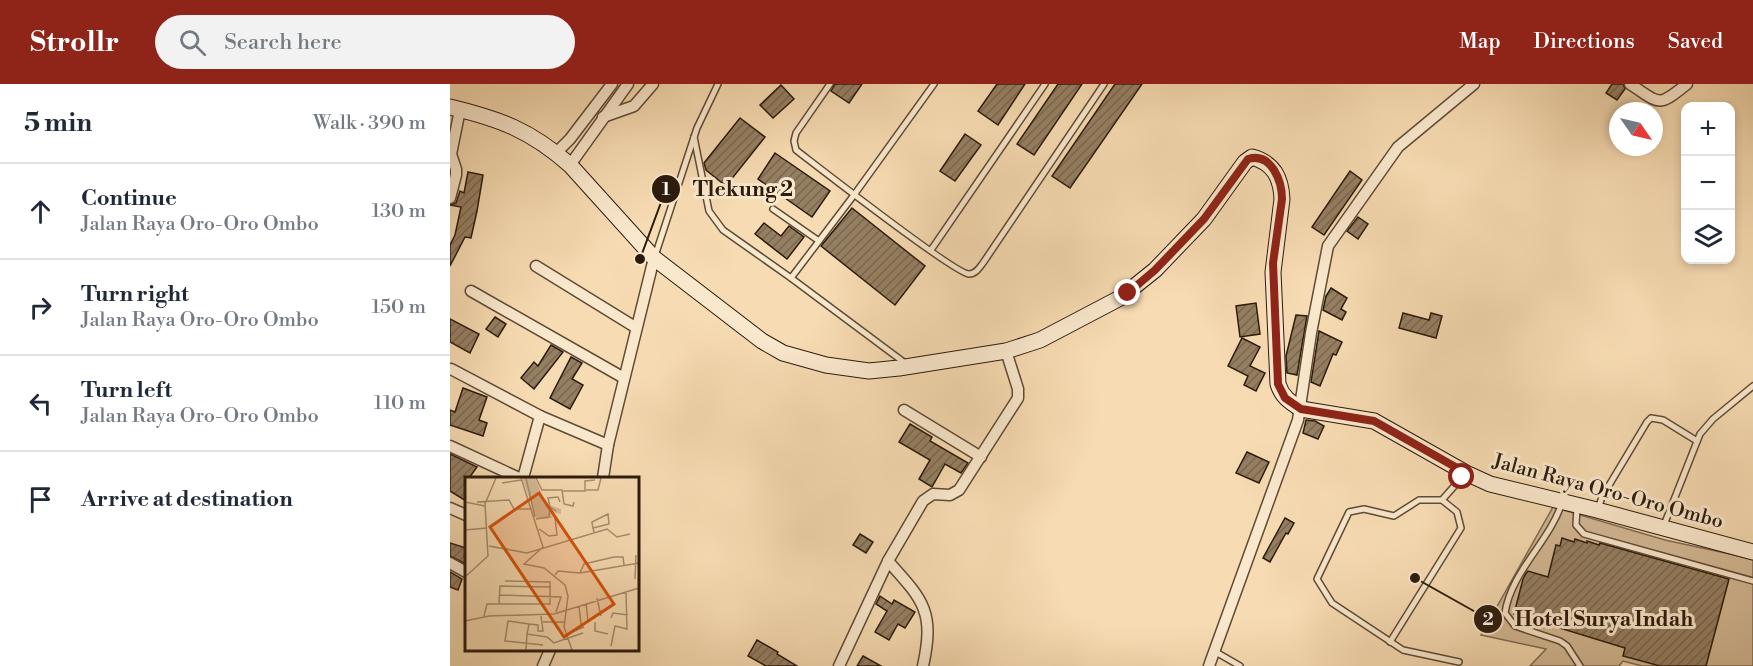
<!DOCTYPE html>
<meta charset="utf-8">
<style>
:root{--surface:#fff;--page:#f2f2f3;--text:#1f2937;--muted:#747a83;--line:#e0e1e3;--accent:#8f2418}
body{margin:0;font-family:"Libre Bodoni",serif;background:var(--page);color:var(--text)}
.controls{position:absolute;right:18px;top:18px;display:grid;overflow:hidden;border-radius:12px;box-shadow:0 3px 9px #0003}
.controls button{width:54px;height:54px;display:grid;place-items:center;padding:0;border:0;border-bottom:2px solid var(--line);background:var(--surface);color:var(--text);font:30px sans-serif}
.compass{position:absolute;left:1159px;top:18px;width:54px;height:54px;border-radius:50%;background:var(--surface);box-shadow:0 3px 9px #0003;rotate:124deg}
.stop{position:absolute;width:18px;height:18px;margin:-14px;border:4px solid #8f2418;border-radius:50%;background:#fff}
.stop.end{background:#8f2418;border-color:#fff;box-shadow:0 2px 6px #0008}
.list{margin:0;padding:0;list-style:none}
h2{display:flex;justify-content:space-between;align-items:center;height:78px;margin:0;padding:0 24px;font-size:26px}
h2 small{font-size:20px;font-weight:400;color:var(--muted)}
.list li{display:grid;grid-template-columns:39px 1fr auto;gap:18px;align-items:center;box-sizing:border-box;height:96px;padding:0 24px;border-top:2px solid var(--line)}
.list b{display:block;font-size:22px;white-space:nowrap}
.list p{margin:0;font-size:20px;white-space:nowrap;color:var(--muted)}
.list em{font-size:20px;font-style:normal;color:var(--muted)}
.icon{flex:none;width:33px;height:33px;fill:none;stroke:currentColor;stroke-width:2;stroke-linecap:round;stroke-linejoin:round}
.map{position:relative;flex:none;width:1303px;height:582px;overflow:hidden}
header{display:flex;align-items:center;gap:36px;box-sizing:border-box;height:84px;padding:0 30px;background:var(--accent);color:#fff}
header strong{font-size:28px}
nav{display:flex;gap:33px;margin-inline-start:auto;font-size:21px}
.search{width:420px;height:54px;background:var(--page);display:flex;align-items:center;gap:15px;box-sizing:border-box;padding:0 21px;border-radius:33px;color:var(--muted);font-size:22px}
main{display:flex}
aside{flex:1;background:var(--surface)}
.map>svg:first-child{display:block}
.green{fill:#d4ba96;stroke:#806a51;stroke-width:1.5}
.building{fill:url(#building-hatch);stroke:#2b1b0c;stroke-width:1.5}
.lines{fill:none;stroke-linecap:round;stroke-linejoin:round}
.lane-casing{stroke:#5e4b36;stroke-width:8}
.street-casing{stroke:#5e4b36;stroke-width:13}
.secondary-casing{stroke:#2b1b0c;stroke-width:17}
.lane{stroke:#fae8cd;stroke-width:5}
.street{stroke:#fae8cd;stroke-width:10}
.secondary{stroke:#fae8cd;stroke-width:15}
.route{stroke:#8f2418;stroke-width:8}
.labels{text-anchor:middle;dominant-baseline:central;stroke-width:6;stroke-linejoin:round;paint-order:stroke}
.street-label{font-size:20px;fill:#2b1b0c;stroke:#fae8cd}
.inset-road{fill:none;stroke:#a58e70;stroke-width:1.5}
.view{fill:#d5530c;fill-opacity:0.15;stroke:#d5530c;stroke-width:3}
.inset-edge{fill:none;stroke:#2b1b0c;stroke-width:3}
.leader{fill:none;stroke:#2b1b0c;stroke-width:2}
.callout-dot{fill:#2b1b0c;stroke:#fae8cd;stroke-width:2}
.mark-label{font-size:18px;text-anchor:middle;font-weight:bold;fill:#fff}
.callout-label{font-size:21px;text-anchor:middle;font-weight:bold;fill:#2b1b0c;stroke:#fae8cd;stroke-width:6;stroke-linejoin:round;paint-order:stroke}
</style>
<header>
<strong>Strollr</strong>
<div class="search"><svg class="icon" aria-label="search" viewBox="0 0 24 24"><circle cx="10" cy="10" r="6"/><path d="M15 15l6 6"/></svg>Search here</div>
<nav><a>Map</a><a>Directions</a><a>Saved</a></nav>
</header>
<main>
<aside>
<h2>5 min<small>Walk · 390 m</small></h2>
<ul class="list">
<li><svg class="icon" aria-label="ahead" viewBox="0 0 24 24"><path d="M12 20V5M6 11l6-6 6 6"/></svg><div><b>Continue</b><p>Jalan Raya Oro-Oro Ombo</p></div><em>130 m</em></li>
<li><svg class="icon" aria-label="right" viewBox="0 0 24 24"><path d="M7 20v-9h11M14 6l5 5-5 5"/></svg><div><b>Turn right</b><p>Jalan Raya Oro-Oro Ombo</p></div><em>150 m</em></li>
<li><svg class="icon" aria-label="left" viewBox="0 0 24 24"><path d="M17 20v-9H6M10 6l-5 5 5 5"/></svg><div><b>Turn left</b><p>Jalan Raya Oro-Oro Ombo</p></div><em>110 m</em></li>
<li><svg class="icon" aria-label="arrive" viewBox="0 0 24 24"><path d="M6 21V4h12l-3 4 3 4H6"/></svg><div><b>Arrive at destination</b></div></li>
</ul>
</aside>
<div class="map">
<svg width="1303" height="582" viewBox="0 0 1303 582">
<defs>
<pattern id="building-hatch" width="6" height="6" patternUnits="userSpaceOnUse" patternTransform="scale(1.5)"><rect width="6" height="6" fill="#957f62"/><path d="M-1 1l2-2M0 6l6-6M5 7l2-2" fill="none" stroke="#7a674f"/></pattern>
</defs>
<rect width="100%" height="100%" fill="#f7dbb2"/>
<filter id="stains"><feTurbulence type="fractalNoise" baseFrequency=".00333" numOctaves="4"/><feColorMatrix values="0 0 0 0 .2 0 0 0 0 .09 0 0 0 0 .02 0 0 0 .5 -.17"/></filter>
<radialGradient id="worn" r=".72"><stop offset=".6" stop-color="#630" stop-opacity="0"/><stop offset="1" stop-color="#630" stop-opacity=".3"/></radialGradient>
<!-- green -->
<path class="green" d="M1103,423L1215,456L1303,475V582H1192L1173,577L1169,582H1080L1096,565L1031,551Z"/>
<!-- building -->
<g class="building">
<path d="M385,0H412L399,19L381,7Z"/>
<path d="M547,0H575L548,41L528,27Z"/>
<path d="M608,0H632L584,71L567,60Z"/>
<path d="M665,0H692L620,104L602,92Z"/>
<path d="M1162,0H1173L1175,5L1167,16L1156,9Z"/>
<path d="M331,1L344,15L323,34L310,21Z"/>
<path d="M290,34L315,53L276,102L256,86L254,79Z"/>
<path d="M515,50L531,61L505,97L490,87Z"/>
<path d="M325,69L380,107L362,133L308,95Z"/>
<path d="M900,87L912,96L874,151L862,143Z"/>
<path d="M18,88L33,91L27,127L21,154L15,153L0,182V161L5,151L11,123L0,121L6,119L10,107L14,109Z"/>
<path d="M402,124L475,182L445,221L371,162Z"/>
<path d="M908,133L918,140L908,155L897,147Z"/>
<path d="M314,139L331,152L339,142L354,153L337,175L305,150Z"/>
<path d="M881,204L897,214L891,225L896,228L892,236L873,226L876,212Z"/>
<path d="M806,219L810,250L790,253L786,222Z"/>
<path d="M953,229L979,236L981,229L992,232L986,254L949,244Z"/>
<path d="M846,231L857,232L847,291L837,289L836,272Z"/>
<path d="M45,233L56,240L48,253L36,245Z"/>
<path d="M0,235L29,250L20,269L0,258Z"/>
<path d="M869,247L892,258L886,271L883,270L870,302L861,298Z"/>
<path d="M792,254L810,263L800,282L815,289L806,307L794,301L798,292L778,282Z"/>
<path d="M101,261L113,268L84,305L71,294L84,278L88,282Z"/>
<path d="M121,273L132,279L122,295L133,301L120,325L100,314Z"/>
<path d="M13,304L37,313L29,336L37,339L33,352L0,341V326L5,328Z"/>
<path d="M856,336L865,337L874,342L868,355L853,349Z"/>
<path d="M460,340L482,353L480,357L518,379L511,389L495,380L482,403L469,395L480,376L449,358Z"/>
<path d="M797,368L819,378L809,399L786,389Z"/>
<path d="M0,370L27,383L19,394H16V417L0,407Z"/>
<path d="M835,434L844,439L838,450L836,449L820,478L813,474Z"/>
<path d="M410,450L423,458L416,469L403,461Z"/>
<path d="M1112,454L1124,458L1125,455L1137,459V457L1149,461L1150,459L1279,495L1256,582H1210L1173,572L1175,564L1064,530L1073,495L1076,489L1078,487L1098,493L1106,461L1110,462Z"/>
<path d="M0,459L16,464V480L0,472Z"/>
<path d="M0,488L12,495L8,506L0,503Z"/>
<path d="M430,512L442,520L444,516L465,528L455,544L448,540L439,556L425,548L437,527L426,520Z"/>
<path d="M307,556L328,568L327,570L347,582H316L298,572Z"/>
<path d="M413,572L431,582H407Z"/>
</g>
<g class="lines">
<defs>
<g id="lane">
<path d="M380,0L346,49L344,57L346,66C367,82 505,190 519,190C526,190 529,184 533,179L654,0"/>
<path d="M244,53L259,127L273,146L341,194L404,111L484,0"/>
<path d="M323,125L369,157"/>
<path d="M481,166L595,0"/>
<path d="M205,172L247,44L268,0"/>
<path d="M341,194L455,279"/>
<path d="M1112,419C1099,458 1061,488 1055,529L1065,542L1110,557L1117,562L1130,582"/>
<path d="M1127,423L1126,441L1134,450L1303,497"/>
<path d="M1148,425L1152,413L1197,338L1201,334L1213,336L1247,357"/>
<path d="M1214,441L1250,350L1263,335L1303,302"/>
<path d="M940,558L1011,444L1007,428L992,416"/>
<path d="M764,567L790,582"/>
<path d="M1009,578L953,566L882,519L867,495L899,428L914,425L944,432L969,416H992L1015,390"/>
</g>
<g id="street">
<path d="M1180,0C1211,20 1207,24 1237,0"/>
<path d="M153,33L184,22L203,0"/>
<path d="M106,69L120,55L162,0"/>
<path d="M120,81L178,0"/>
<path d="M0,114L6,91V85L1,70L10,26"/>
<path d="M86,182L185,243"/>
<path d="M21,207L174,294"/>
<path d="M1,285L90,332L158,361"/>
<path d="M454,326L531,373"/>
<path d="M0,362L69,394"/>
<path d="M73,394L90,332"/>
<path d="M153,394L158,361L204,174"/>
<path d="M0,424L16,431"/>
<path d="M438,477C473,516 485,527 473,582"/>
<path d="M0,479L16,488"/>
<path d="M93,582L100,566"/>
<path d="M389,582L438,477L473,417L483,410L500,411L509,406L568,314V305L556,267"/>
<path d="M759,582L848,336L861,249L878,162L948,63L1024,0"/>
</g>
<path id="secondary" d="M0,23C50,35 80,46 120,81L204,174L312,257L333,269L376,281L419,287L449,284L556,267L590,256L670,214L705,186L754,135L795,78L802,73C824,79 831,94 832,115L823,188L828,300C832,313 840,318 851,325L924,337L1016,389L1040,400L1147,426L1303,468"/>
</defs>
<!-- lane casing -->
<use href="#lane" class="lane-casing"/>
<!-- street casing -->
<use href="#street" class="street-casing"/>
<!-- secondary casing -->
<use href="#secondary" class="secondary-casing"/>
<!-- lane -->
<use href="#lane" class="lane"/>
<!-- street -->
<use href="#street" class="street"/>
<!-- secondary -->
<use href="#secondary" class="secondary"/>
</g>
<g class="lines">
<!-- route -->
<path class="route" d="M678,209L705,186L754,135L798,75C822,68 832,98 832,115L823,179L828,300L835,314L851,325L924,337L1016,389L1012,393"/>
</g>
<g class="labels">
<!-- street labels -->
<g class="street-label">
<text transform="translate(1158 408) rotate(15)">Jalan Raya Oro-Oro Ombo</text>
</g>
</g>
<!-- overview -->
<g transform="translate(15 393)">
<rect width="174" height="174" fill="#f7dbb2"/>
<path d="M57,1H70L81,27L96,32V37L85,35L87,41L72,42Z" fill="#d4ba96"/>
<path class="inset-road" d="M56,1L78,70L59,87L79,91L100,108L103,119L99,150L107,173M61,1L70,40M71,1L77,13H97L99,27L108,29L109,25M37,6L56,3M121,13H133L136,1M98,14H120V4L130,3M0,25L20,29M12,25L44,23L49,32H67M85,30L83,21L93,20L95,25M71,42L84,40L85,30L91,34M128,51L144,47L143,37L127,45V46L128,51L129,55M74,52L84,59L92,58L90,41M0,53L22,51M24,69L62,76L142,52L152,60L165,57M115,96L119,87L149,80H158L159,88M90,98L93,94L115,96L174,86M0,100L23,79L20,27L31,1M170,102L171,78M34,118L96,120L91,135M132,121L136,139M121,126L123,144M34,127L35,109L86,110M114,129L116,147M19,139L22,127H85V105L40,104M146,141L148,136L163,138M0,144L24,139L89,137L174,111M78,145H99M130,145V154L143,157M64,147L43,144L40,164L78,168M62,157L64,147L73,148V154H78L76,139M102,157L119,150M146,169L150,149L162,152L161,115M61,173L62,157L82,160L89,166L118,156"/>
<path class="view" d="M74,16L149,127L99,160L25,50Z"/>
<rect width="174" height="174" class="inset-edge"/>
</g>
<!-- callouts -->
<path class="leader" d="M190 175L216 105M965 494L1038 535"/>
<g class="callout-dot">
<circle cx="190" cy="175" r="6"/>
<circle cx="965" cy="494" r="6"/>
<circle cx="216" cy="105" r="15"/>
<circle cx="1038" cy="535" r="15"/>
</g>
<g class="mark-label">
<text x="216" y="111">1</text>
<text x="1038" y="541">2</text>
</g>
<g class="callout-label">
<text x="293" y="112">Tlekung 2</text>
<text x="1154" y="542">Hotel Surya Indah</text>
</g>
<rect width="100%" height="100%" filter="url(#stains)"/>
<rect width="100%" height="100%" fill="url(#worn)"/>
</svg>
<div class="controls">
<button>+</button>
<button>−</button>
<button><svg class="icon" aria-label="layers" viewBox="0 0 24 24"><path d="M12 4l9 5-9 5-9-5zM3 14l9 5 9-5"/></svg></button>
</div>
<svg class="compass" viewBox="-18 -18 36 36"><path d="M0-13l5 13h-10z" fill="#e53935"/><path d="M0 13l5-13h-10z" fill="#747a83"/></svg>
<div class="stop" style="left:1012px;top:393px"></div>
<div class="stop end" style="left:678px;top:209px"></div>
</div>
</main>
